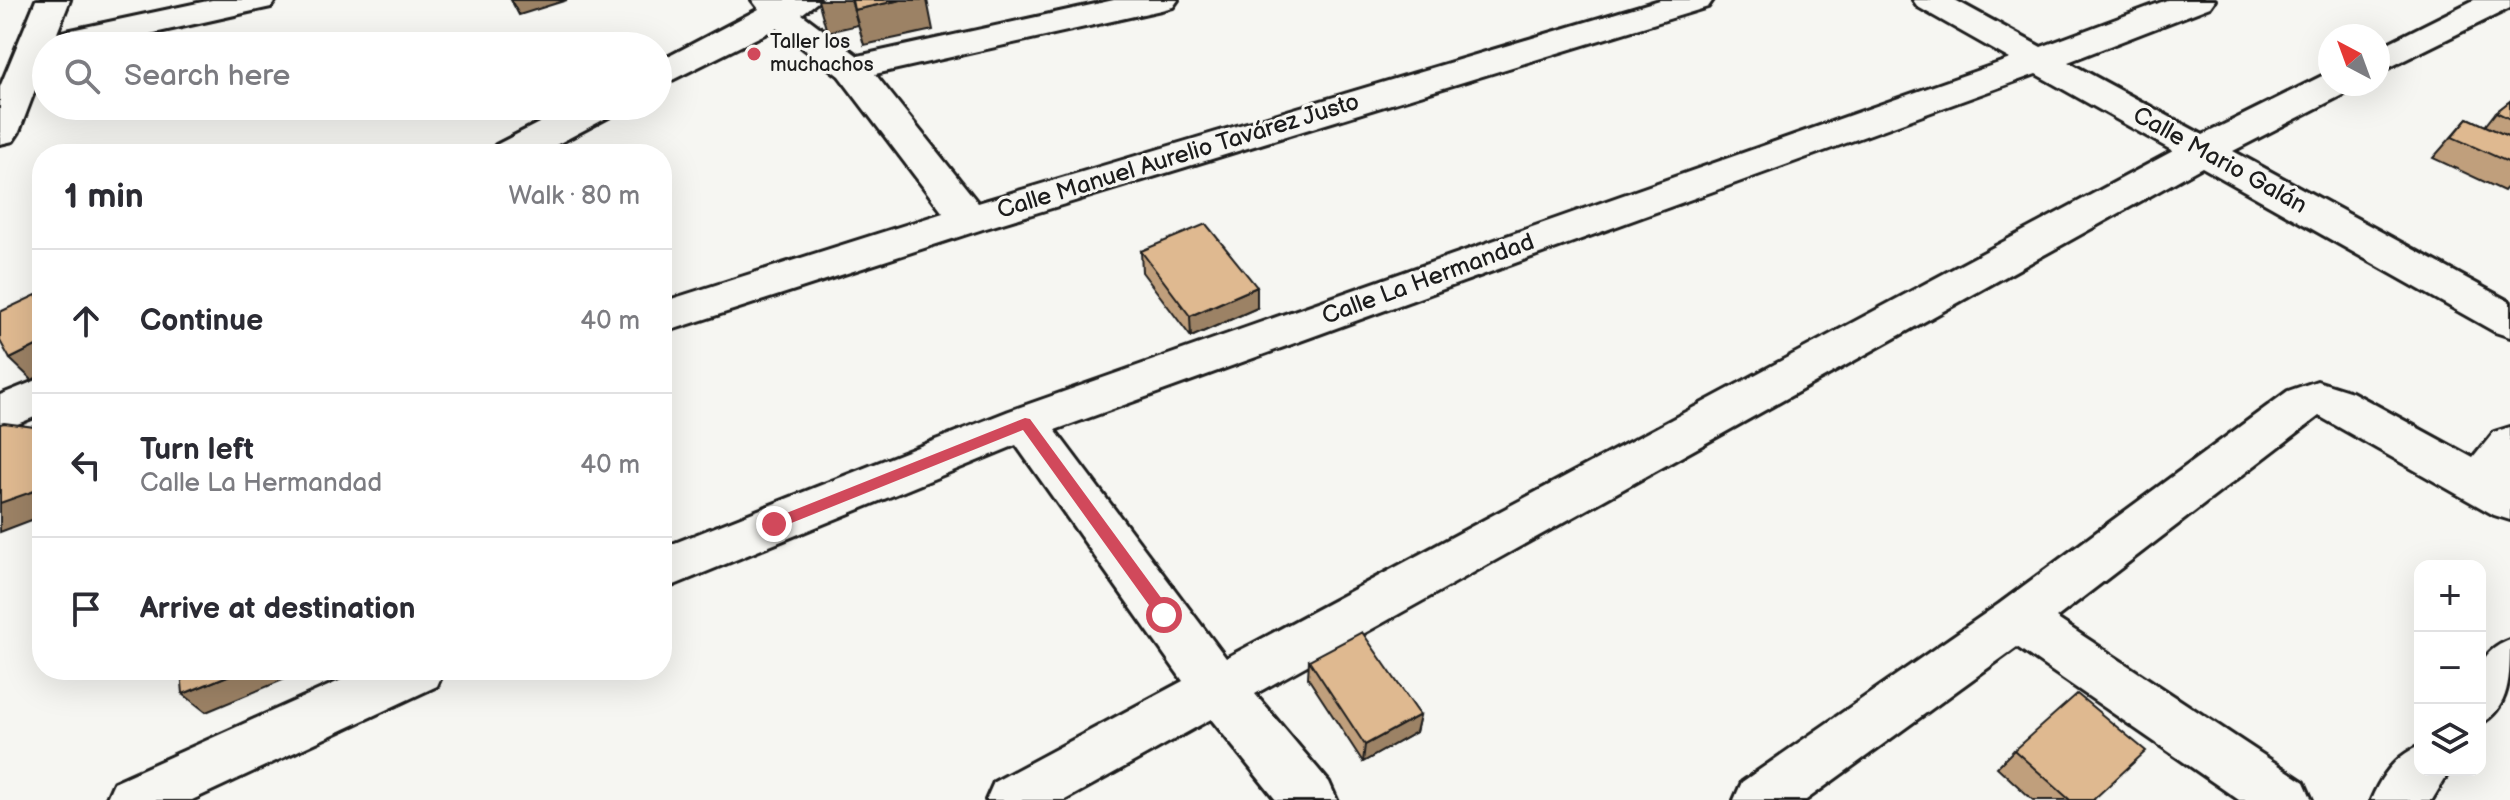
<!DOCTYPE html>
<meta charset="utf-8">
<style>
:root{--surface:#fff;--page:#f7f7f7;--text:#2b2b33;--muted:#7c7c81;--line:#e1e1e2}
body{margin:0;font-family:"Balsamiq Sans",sans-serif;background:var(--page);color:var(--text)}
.controls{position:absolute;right:24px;bottom:24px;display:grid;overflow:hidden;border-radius:16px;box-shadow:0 8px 32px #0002}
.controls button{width:72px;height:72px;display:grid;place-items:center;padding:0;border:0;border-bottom:2px solid var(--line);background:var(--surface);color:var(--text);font:40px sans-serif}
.compass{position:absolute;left:2318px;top:24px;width:72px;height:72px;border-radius:50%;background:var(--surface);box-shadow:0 8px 32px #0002;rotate:319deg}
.stop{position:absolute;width:24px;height:24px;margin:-18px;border:6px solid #d1495b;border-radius:50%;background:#fff}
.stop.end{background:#d1495b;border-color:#fff;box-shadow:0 2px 8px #0008}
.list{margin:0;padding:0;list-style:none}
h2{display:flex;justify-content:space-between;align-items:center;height:104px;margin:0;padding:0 32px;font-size:34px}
h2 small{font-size:26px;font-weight:400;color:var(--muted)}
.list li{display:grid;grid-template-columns:52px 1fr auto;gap:24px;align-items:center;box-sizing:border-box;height:144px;padding:0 32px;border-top:2px solid var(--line)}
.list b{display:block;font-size:30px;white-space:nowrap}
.list p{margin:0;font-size:26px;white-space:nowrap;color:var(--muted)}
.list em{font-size:26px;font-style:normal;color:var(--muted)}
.icon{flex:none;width:44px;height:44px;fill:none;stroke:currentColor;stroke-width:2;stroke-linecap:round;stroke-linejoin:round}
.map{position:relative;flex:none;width:2510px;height:800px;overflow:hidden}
.search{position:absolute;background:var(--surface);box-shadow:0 8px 32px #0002;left:32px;top:32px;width:640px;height:88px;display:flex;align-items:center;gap:20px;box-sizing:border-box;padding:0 28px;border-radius:44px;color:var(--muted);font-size:30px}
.panel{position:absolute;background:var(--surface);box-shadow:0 8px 32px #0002;left:32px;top:144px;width:640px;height:536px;border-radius:32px}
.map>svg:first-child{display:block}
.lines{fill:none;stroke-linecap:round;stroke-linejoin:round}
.minor-casing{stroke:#1c1c1c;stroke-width:6}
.minor{fill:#f6f6f2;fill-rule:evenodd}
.wall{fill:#c09f7c;stroke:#1c1c1c;stroke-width:2}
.shaded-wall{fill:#9c8265;stroke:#1c1c1c;stroke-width:2}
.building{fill:#dfb990;stroke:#1c1c1c;stroke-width:2}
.route{fill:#d1495b}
.poi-dot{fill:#d1495b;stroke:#f6f6f2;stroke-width:3}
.labels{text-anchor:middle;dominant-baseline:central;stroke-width:6;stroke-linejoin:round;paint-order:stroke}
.far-poi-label{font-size:20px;fill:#1c1c1c;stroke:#f6f6f2;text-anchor:start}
.street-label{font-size:24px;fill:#1c1c1c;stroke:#f6f6f2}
</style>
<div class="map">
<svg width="2510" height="800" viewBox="0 0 2510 800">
<rect width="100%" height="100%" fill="#f6f6f2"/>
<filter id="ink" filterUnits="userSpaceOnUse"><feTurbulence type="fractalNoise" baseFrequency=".0125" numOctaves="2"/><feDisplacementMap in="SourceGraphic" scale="16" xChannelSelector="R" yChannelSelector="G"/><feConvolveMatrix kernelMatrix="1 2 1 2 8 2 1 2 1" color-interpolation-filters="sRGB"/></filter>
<g filter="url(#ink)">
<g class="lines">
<defs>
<g id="minor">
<path d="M36,0H70L57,33L212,0H276L271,7L96,46H46V61L19,132L13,141L0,144V87Z"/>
<path d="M752,0H820L802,14L858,56L1114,0H1178L1173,7L1161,10L875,74L978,203L1660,0H1713L1708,7L983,229L662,333V302L943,213L839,76L777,28L658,87V62L759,9Z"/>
<path d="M1913,0H1955L2041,47L2167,0H2215L2210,7L2068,62L2203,135L2322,76L2330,74V84H2353L2348,92L2233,151L2510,302V337L2495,332L2202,167L1255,694L1329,782L1337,800H1276L1211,719L1065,800H986L994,782L1183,681L1016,445L662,590V548L1009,411L2010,59L1918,7ZM2036,74L2173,151L1226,658L1055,430Z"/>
<path d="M2474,0H2510V8L2378,73V48Z"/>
<path d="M572,106H619L614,114L539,154H490L496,145Z"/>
<path d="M42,378V414L0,431V395Z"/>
<path d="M2317,381L2352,392L2473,458L2494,432L2510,427V520L2494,515L2319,416L2056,618L2304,782L2312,800H2239L2017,647L1806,800H1734L1742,782L1999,604L2288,391Z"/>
<path d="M2510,640C2510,678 2510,708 2480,724C2480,686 2468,656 2510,640Z"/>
<path d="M364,670H444L437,686L192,800H106L114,782Z"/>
<path d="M2420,746V770H2450L2432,800H2371C2381,776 2396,755 2420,746Z"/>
</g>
</defs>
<!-- minor casing -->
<use href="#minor" class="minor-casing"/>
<!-- minor -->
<use href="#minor" class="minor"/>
</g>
<!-- wall -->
<g class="wall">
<path d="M2510,101V184L2504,191L2433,158L2468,118L2485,126L2496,112Z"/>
<path d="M1141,251L1257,308L1191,337L1142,272Z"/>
<path d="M1309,660L1420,715L1416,732L1363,762L1308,678Z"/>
<path d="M2014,750L2093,800H2033L1997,767Z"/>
</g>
<!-- shaded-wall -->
<g class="shaded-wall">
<path d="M511,0H567L519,15Z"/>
<path d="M818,0H851L858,25L827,32Z"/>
<path d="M901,0H927L933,30L864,45L854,10Z"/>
<path d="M1257,287V308L1191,337L1190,316Z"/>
<path d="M42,343V375L32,380L10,359Z"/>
<path d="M34,427L42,434V516L0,532V503Z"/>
<path d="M242,670H294L295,675L206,712L183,694Z"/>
<path d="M1420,715L1416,732L1363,762L1365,745Z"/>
</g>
<!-- building -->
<g class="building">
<path d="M852,0H901L854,10Z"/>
<path d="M2510,101V119L2496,112Z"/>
<path d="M2468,118L2510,137V163L2452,137Z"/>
<path d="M1206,224L1257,287L1190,316L1141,251Z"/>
<path d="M36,295L42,304V343L10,359L0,341V312Z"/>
<path d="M4,423L34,427L37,490L0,503V424Z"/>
<path d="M1362,632L1420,715L1365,745L1309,660Z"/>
<path d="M181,670H242L183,694Z"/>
<path d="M2077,694L2146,751L2093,800H2070L2014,750Z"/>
</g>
</g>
<!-- route -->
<path class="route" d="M1025,418L1030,419L1170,610V619H1159L1023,430L779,528H769L767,524L769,520Z"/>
<!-- markers -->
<circle class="poi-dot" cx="754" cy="54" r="8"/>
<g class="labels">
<!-- far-poi labels -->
<g class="far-poi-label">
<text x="770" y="42">Taller los<tspan x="770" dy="23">muchachos</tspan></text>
</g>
<!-- street labels -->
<g class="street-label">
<text transform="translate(1178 156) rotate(-17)">Calle Manuel Aurelio Tavárez Justo</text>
<text transform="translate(2220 160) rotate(29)">Calle Mario Galán</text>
<text transform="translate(1428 279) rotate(-20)">Calle La Hermandad</text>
</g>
</g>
</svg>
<div class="controls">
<button>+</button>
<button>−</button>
<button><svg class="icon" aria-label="layers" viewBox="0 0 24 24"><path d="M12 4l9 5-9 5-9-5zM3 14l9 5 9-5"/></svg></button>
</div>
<svg class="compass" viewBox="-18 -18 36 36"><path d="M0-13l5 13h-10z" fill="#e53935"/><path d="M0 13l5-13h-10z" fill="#7c7c81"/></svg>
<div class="stop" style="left:1164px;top:615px"></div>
<div class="stop end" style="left:774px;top:524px"></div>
<div class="search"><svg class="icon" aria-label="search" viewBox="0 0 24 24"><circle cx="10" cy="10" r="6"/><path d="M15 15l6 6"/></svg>Search here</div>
<section class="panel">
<h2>1 min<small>Walk · 80 m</small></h2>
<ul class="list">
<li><svg class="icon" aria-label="ahead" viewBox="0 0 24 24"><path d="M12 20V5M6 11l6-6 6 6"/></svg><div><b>Continue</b></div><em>40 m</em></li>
<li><svg class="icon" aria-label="left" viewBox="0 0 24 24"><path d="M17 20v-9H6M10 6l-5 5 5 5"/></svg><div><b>Turn left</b><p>Calle La Hermandad</p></div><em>40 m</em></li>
<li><svg class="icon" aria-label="arrive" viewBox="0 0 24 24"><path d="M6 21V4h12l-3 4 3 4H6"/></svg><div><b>Arrive at destination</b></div></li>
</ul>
</section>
</div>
